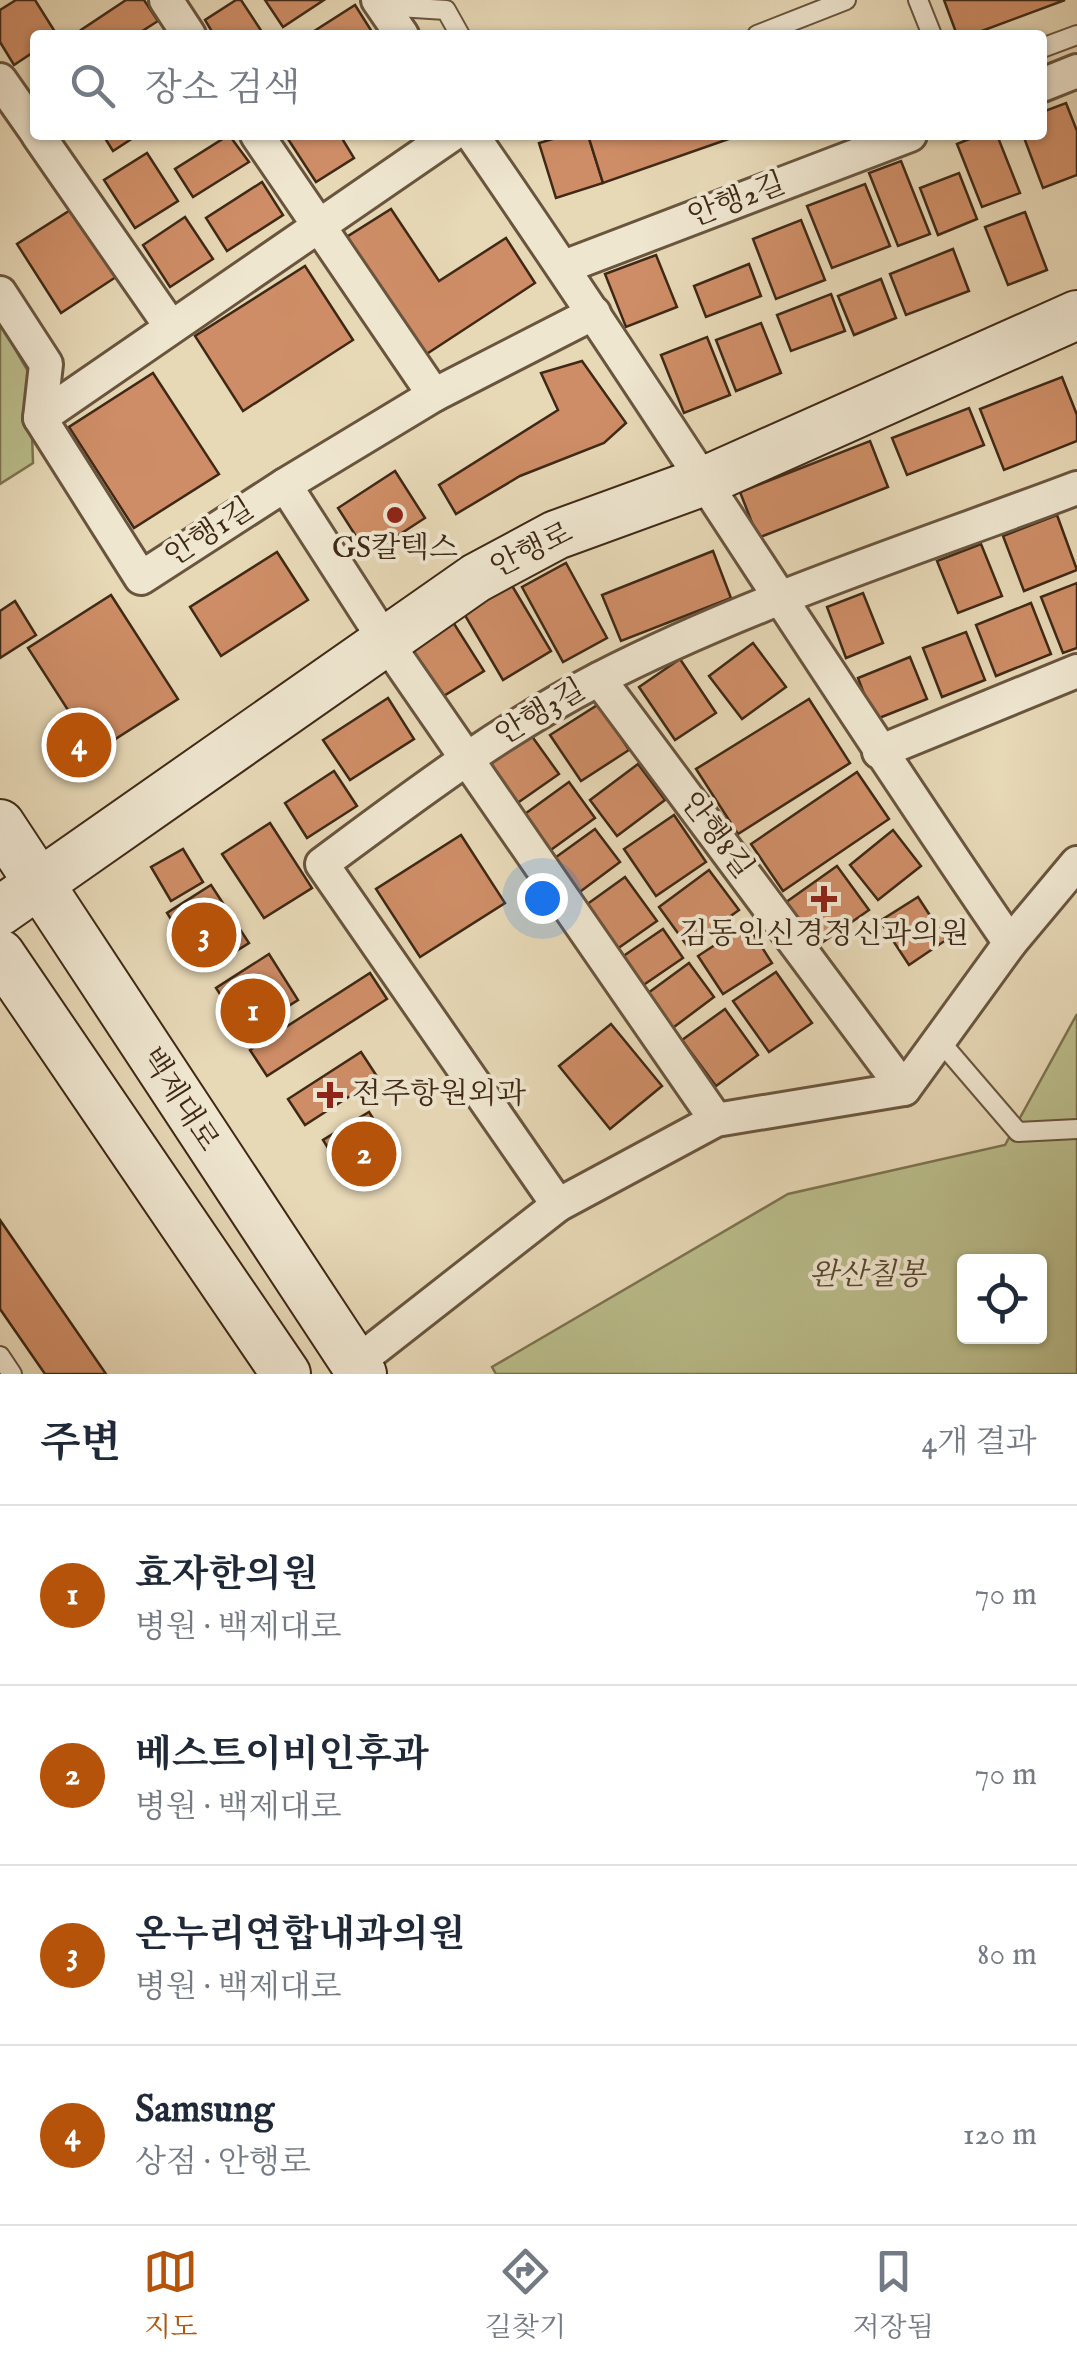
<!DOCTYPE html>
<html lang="ko">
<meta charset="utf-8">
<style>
:root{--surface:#fff;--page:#f2f2f3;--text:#1f2937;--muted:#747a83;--line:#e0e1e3;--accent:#b45309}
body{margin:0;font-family:"IM FELL English","Noto Serif KR",serif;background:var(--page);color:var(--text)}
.controls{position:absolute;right:30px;bottom:30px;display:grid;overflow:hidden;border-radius:10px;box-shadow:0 2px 8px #0004}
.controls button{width:90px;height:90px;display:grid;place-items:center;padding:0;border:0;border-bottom:2px solid var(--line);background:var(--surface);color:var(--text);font:50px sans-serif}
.you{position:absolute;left:542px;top:898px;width:35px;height:35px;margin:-25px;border:8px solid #fff;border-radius:50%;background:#1a73e8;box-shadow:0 0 0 15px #1a73e833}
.badge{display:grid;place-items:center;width:65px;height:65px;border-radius:50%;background:var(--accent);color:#fff;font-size:32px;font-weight:700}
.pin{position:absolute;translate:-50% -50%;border:5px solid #fff;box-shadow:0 2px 10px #0006}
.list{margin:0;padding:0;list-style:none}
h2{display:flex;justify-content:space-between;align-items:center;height:130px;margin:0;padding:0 40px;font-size:42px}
h2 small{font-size:32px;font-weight:400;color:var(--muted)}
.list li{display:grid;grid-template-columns:65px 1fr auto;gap:30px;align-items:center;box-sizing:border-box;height:180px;padding:0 40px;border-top:2px solid var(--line)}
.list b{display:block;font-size:38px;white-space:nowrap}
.list p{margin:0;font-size:32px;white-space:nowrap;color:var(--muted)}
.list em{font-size:32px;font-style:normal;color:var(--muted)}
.icon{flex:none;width:55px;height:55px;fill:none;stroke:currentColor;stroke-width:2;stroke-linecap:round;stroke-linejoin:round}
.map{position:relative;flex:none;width:1077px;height:1374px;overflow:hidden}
.search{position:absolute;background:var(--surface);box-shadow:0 2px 8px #0004;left:30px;right:30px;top:30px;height:110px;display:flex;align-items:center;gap:25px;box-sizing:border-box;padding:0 35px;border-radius:10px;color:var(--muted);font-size:38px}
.sheet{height:850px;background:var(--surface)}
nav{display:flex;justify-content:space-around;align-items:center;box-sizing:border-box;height:140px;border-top:2px solid var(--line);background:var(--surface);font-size:28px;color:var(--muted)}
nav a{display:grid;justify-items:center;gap:5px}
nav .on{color:var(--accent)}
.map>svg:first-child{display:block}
.green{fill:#babd8b;stroke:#7c7350;stroke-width:2.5;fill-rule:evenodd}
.building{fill:#ce8d66;stroke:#3f2916;stroke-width:2.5}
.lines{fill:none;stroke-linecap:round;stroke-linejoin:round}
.lane-casing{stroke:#69553e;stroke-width:22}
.street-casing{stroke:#69553e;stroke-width:38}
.secondary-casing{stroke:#3f2916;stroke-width:52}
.lane{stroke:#efe6d0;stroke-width:18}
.street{stroke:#efe6d0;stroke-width:32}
.secondary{stroke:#efe6d0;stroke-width:48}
.poi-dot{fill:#8f2418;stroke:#efe6d0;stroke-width:4}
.labels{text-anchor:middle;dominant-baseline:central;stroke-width:8;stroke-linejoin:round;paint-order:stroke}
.street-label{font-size:30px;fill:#3f2916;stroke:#efe6d0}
.poi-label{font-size:30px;fill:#3f2916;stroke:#efe6d0}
.park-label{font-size:30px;font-style:italic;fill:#58472d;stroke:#efe6d0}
</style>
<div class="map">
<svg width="1077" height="1374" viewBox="0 0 1077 1374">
<rect width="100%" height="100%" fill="#e7d8b6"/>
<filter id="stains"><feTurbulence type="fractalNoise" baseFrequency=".002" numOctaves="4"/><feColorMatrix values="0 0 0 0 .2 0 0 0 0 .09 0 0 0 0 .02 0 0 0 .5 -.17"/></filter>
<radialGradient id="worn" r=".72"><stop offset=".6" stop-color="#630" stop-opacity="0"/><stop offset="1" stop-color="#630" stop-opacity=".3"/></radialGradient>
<!-- green -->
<g class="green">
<path d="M0,323L30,375L33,463L0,484Z"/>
<path d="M1077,1014V1374H496L492,1367L788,1194L1005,1145ZM964,1262H1040V1336H964Z"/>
</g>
<!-- building -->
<g class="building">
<path d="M16,0H35L57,35H35V51L14,65L0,42V10Z"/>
<path d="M126,0H144L158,21L136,35H84L81,30Z"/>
<path d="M236,0H241L264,35H214L205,20Z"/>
<path d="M265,0H324L283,27Z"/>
<path d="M944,0H1065L971,35H957Z"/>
<path d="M355,5L374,35H308Z"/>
<path d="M1066,103L1077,131V175L1043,188L1023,135H1042V112Z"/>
<path d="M103,135H135L136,136L113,151Z"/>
<path d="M229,135L249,162L193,197L175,169Z"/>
<path d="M294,135H340L354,158L316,182L288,139Z"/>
<path d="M566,135H588L603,183L556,198L539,143Z"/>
<path d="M588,135H740L603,183Z"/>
<path d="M979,135H997L1020,193L982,207L957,144Z"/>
<path d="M147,153L178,201L135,228L104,180Z"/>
<path d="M901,161L930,234L898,246L869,173Z"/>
<path d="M959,173L977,219L938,235L920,188Z"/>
<path d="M262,182L283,215L227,251L206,218Z"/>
<path d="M865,184L890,246L832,268L807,206Z"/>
<path d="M72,209L116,277L61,313L17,244Z"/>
<path d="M391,209L439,281L506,238L535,283L422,357L345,238Z"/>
<path d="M1025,212L1047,270L1008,285L985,227Z"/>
<path d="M185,217L213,259L170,287L143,245Z"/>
<path d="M801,220L825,280L776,299L753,239Z"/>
<path d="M953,249L969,291L906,315L890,274Z"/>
<path d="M656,255L677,307L626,327L605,274Z"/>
<path d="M749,264L761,296L706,317L694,286Z"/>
<path d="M305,266L353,340L243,411L195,336Z"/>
<path d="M881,279L896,318L854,335L838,296Z"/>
<path d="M831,294L845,331L791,351L777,315Z"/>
<path d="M761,323L781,373L736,391L716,340Z"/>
<path d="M707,337L730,395L684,413L661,355Z"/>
<path d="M582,361L626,423L604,443L520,476L456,514L439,485L558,410L541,373Z"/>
<path d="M153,373L219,474L134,528L69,427Z"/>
<path d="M1062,377L1077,415V441L1004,470L980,409Z"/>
<path d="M969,408L984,445L907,475L892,438Z"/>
<path d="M870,441L888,487L758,538L740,492Z"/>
<path d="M395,471L425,518L368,555L338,508Z"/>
<path d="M1057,515L1077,570L1024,591L1003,536Z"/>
<path d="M981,544L1002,596L958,613L937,561Z"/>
<path d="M713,551L731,598L621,641L602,595Z"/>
<path d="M277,552L308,600L221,656L190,607Z"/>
<path d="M566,563L607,638L563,662L522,587Z"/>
<path d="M1077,583V648L1063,653L1041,597Z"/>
<path d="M511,584L551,651L503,680L463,612Z"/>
<path d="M863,593L883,643L846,658L827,607Z"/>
<path d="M111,595L178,699L95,752L28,648Z"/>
<path d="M15,601L36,635L0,658V611Z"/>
<path d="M1031,603L1051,654L996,676L976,625Z"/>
<path d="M451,619L484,671L442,697L409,644Z"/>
<path d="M966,632L985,680L942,697L923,648Z"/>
<path d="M753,643L786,687L742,719L709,676Z"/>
<path d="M910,657L927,699L874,720L858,678Z"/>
<path d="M680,659L716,713L675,740L639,687Z"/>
<path d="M388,698L414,739L350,780L323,740Z"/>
<path d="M809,699L850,763L738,834L696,769Z"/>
<path d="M599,704L629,750L581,781L550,735Z"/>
<path d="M531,735L559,774L516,804L488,765Z"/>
<path d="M638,764L665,800L617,836L590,800Z"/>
<path d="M334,771L357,806L307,838L285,803Z"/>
<path d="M857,772L889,819L783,891L751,844Z"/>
<path d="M569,782L595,818L548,852L522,816Z"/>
<path d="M674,815L706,862L656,896L624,849Z"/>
<path d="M270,823L312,888L264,918L222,854Z"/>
<path d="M595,829L620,862L577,894L552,860Z"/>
<path d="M893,830L921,866L878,900L850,865Z"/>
<path d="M461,835L505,903L420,957L376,889Z"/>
<path d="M183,849L203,882L171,901L151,867Z"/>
<path d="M837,866L869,910L813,949L782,905Z"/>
<path d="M709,870L739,910L688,947L659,907Z"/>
<path d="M625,877L657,921L617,949L586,905Z"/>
<path d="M211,885L249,943L204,971L167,913Z"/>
<path d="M918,897L946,940L909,965L880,921Z"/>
<path d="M747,924L772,963L723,994L698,956Z"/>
<path d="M663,929L683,958L639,988L619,959Z"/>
<path d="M269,954L298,1000L245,1033L216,988Z"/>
<path d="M689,963L714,997L670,1030L644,996Z"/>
<path d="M776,972L812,1023L769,1052L733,1001Z"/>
<path d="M370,973L387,999L267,1076L250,1050Z"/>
<path d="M725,1009L758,1055L716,1086L682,1040Z"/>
<path d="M611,1024L662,1086L610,1129L559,1066Z"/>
<path d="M361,1052L378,1078L305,1125L288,1099Z"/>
<path d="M369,1112L395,1154L349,1182L323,1140Z"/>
<path d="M0,1220L106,1374H45L0,1309Z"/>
</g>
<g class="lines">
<defs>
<g id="lane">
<path d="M918,0L932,35"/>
<path d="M382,6L446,10L460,35"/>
<path d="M757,35L846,0"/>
<path d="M1042,48L1077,35"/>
<path d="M939,1040L1018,1132L1077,1129"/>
<path d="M0,1356L12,1374"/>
</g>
<g id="street">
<path d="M166,0L189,35"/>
<path d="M378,0L402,35"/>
<path d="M0,80L35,130"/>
<path d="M1042,85L1077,71"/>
<path d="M38,135L171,327"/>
<path d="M257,135L434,395"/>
<path d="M472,135C656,401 827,676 1010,943"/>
<path d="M564,267L910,135"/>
<path d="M0,293L46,364L40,418L141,578L285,485L384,639L716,1120"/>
<path d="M40,418L451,135"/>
<path d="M285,485L434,395L594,313"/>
<path d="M599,679L904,1089"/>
<path d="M879,752L1077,671"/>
<path d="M558,1205L322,864C411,798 500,730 599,679C751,601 918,548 1077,488"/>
<path d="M355,1364L558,1205L716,1120L904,1089L1010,943L1077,863"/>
</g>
<g id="secondary">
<path d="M0,824L362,1374"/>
<path d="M0,911L476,578L556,535L707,480L1077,315"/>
<path d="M0,954L286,1374"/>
</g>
</defs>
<!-- lane casing -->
<use href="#lane" class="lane-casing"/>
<!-- street casing -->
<use href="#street" class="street-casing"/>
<!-- secondary casing -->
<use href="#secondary" class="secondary-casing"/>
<!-- lane -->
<use href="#lane" class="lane"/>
<!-- street -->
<use href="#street" class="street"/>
<!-- secondary -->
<use href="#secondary" class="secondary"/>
</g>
<!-- markers -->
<g class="poi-dot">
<circle cx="395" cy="515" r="10"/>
<path d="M819 884h10v10h10v10h-10v10h-10v-10h-10v-10h10z"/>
<path d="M325 1080h10v10h10v10h-10v10h-10v-10h-10v-10h10z"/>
</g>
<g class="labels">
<!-- street labels -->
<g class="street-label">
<text transform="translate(737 201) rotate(-21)">안행2길</text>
<text transform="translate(210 533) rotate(-33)">안행1길</text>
<text transform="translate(532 551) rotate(-26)">안행로</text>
<text transform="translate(541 713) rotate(-31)">안행3길</text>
<text transform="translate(716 836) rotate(53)">안행8길</text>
<text transform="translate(179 1100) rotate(57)">백제대로</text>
</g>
<!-- poi labels -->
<g class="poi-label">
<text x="395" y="549">GS칼텍스</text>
<text x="824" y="935">김동인신경정신과의원</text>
<text x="352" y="1095" text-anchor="start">전주항원외과</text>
</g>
<!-- park labels -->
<g class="park-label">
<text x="867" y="1276">완산칠봉</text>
</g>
</g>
<rect width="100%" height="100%" filter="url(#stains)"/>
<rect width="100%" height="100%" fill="url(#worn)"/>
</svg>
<div class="controls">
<button><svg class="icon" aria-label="locate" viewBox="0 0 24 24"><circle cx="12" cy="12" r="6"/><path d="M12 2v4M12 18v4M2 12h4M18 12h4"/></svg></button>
</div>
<div class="you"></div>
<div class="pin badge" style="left:253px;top:1011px">1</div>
<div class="pin badge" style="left:364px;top:1154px">2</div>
<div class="pin badge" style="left:204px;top:935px">3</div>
<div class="pin badge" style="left:79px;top:745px">4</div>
<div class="search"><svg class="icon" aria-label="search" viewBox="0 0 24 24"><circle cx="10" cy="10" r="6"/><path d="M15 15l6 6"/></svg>장소 검색</div>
</div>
<section class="sheet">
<h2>주변<small>4개 결과</small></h2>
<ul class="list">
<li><span class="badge">1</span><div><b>효자한의원</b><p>병원 · 백제대로</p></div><em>70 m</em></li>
<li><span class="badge">2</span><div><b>베스트이비인후과</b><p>병원 · 백제대로</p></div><em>70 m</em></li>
<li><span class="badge">3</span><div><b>온누리연합내과의원</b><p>병원 · 백제대로</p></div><em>80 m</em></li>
<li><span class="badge">4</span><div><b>Samsung</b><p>상점 · 안행로</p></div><em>120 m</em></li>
</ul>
</section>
<nav>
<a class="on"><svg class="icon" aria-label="map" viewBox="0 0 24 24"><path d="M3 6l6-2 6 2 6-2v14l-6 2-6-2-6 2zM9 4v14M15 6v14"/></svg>지도</a>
<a><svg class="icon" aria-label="directions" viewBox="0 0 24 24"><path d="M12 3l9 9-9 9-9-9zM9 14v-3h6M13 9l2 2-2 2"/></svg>길찾기</a>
<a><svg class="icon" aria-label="saved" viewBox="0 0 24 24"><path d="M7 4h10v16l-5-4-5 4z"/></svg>저장됨</a>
</nav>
